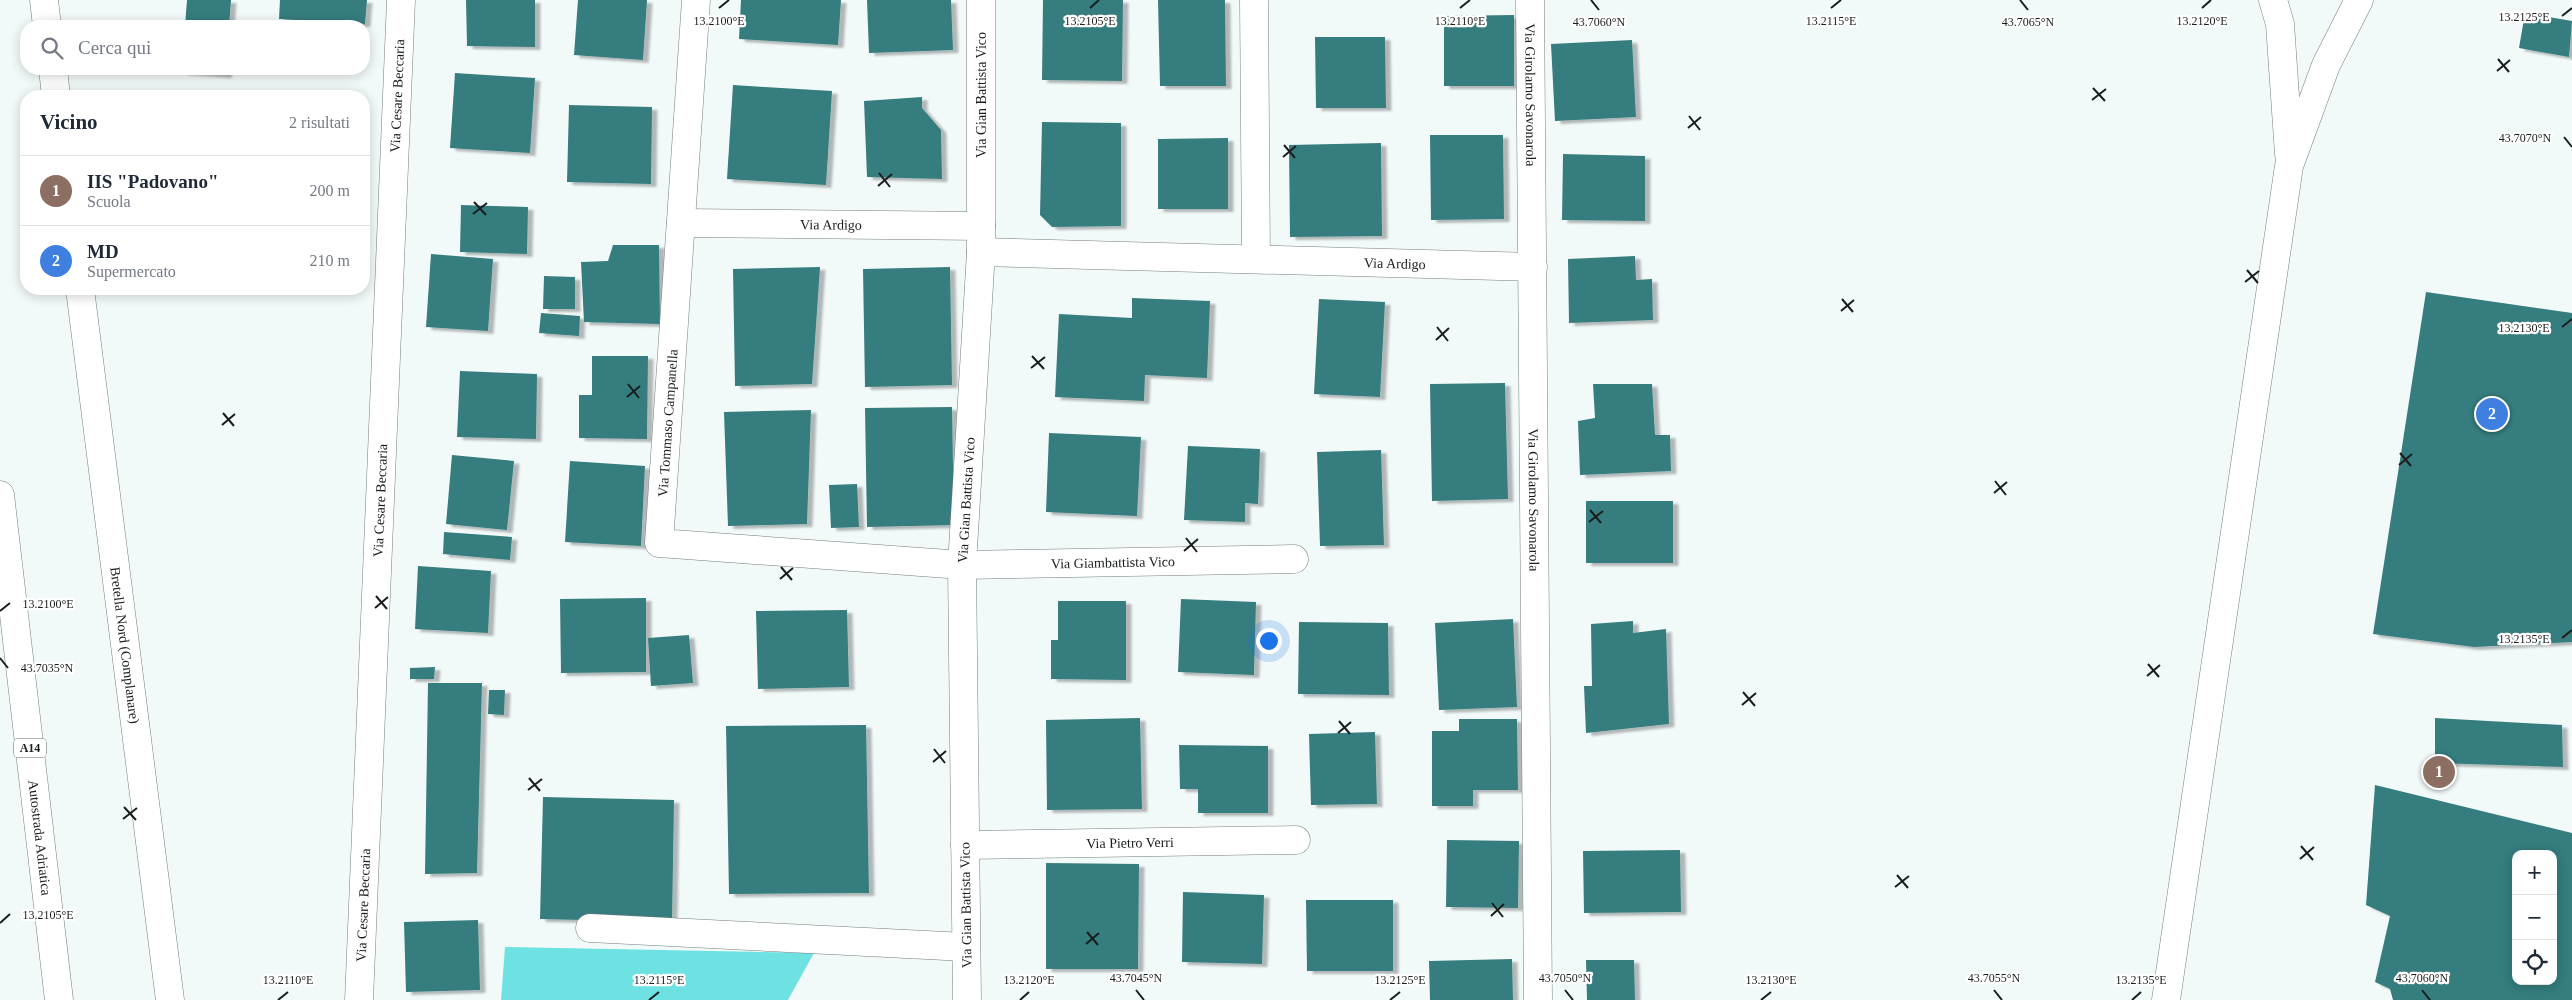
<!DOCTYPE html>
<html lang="it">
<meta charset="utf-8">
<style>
:root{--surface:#fff;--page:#f6f6f7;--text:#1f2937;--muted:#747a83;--line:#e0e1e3;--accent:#b45309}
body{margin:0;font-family:Georgia,serif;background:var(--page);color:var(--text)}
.controls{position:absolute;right:15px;bottom:15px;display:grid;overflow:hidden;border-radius:10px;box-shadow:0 2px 12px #0003}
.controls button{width:45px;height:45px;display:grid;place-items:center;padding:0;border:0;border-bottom:1px solid var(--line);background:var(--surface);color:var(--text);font:25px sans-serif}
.you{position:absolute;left:1268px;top:640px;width:18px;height:18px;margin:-12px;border:4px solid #fff;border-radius:50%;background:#1a73e8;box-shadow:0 0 0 8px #1a73e833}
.badge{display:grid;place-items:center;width:32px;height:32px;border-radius:50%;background:var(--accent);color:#fff;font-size:16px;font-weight:700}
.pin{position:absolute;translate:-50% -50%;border:2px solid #fff;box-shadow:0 1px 5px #0006}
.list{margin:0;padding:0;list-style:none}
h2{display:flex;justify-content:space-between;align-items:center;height:65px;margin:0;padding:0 20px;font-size:21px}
h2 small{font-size:16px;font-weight:400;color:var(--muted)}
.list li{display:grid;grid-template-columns:32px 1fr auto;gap:15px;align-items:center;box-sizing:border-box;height:70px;padding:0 20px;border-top:1px solid var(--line)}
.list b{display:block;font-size:19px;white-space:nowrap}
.list p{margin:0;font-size:16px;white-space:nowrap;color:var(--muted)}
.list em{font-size:16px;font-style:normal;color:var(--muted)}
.icon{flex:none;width:28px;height:28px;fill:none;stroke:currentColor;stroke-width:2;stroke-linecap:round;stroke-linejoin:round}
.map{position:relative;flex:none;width:2572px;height:1000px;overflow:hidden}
.search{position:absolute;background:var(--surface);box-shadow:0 2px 12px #0003;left:20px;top:20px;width:350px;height:55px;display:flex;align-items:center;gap:12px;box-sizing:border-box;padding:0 18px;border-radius:20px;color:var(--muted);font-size:19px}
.panel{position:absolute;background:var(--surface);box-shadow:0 2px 12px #0003;left:20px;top:90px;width:350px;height:205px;border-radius:20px}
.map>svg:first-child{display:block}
.green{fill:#6ee2e3}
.building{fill:#367d7e;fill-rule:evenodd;filter:url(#shadow)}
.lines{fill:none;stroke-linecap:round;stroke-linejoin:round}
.minor-casing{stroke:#767d7d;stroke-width:29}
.major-casing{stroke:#767d7d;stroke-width:29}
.highway-casing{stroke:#767d7d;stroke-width:29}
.minor{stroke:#fff;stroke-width:28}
.major{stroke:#fff;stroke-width:28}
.highway{stroke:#fff;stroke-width:28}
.ticks{fill:none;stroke:#1a1d1d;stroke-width:2}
.labels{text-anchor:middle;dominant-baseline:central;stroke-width:4.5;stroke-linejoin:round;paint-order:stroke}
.shield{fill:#fff;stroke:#5f6161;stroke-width:1}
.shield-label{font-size:12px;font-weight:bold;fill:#1a1d1d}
.street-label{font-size:14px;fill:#1a1d1d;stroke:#fff}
.ticks-label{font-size:12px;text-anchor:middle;fill:#1a1d1d;stroke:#fff;stroke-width:4.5;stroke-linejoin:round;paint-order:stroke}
</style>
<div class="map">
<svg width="2572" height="1000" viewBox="0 0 2572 1000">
<defs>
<filter id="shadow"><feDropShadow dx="5.5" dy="3" stdDeviation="1" flood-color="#0004"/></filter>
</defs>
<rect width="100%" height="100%" fill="#f2faf9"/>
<!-- green -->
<path class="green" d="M505,947L813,953H814L788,1000H501Z"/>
<!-- building -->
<g class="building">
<path d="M187,0H231L229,26H185Z"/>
<path d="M280,0H367L365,24L279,19Z"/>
<path d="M466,0H535V47L467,46Z"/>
<path d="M578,0H647L643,60L574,55Z"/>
<path d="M741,0H841L838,45L739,39Z"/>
<path d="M867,0H951L953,50L869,53Z"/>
<path d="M1043,0H1123L1122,81L1042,80Z"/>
<path d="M1158,0H1225L1226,86H1160Z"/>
<path d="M2525,13L2572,21L2569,57L2519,48Z"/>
<path d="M1514,15V86H1444V16Z"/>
<path d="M1315,37H1385L1386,108H1316Z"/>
<path d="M1632,40L1636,117L1555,121L1551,44Z"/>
<path d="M182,69H227L226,75L182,72Z"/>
<path d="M455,73L535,78L530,153L450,148Z"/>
<path d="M733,85L832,91L826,185L727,179Z"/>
<path d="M922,97V108L941,130L942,179L867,177L864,101Z"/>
<path d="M569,105L652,107L651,184L567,182Z"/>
<path d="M1042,122L1121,123V226L1052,227L1040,215Z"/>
<path d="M1430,135H1503L1504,219L1431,220Z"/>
<path d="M1228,138V209H1158V139Z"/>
<path d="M1381,143L1382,236L1290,237L1289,145Z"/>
<path d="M1563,154L1645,156V221L1562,220Z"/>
<path d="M461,205L528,207L527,254L460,252Z"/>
<path d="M613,245H659L660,324L584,322L581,262L608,261Z"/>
<path d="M431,254L493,259L488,331L426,327Z"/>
<path d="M1635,256L1636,280L1652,279L1653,320L1569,323L1568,259Z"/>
<path d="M820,267L812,384L735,386L733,269Z"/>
<path d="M950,267L952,385L865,387L863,269Z"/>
<path d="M544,276L575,277V309H543Z"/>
<path d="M2426,292L2572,313V642L2474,647L2373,634Z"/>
<path d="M1132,298L1210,301L1207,378L1145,375L1144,401L1055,397L1059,314L1132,318Z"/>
<path d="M1319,299L1385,302L1380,397L1314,394Z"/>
<path d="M541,313L580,316L579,336L539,333Z"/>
<path d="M592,356H648L647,439L579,438V395H592Z"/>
<path d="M460,371L537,374L536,439L457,437Z"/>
<path d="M1505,383L1508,499L1432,501L1430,384Z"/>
<path d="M1593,384H1652L1655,435H1670L1671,471L1580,475L1578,421L1595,418Z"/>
<path d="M952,407L954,525L867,527L865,408Z"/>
<path d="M811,410L807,524L728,526L724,412Z"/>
<path d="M1049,433L1141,437L1137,516L1046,512Z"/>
<path d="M1188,446L1260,449L1258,504L1245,503V522L1184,520Z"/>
<path d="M1381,450L1384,545L1320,546L1317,452Z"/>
<path d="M452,455L514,461L507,530L446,524Z"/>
<path d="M570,461L645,466L641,546L565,542Z"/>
<path d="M857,484L859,527L831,528L829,485Z"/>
<rect x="1586" y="501" width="87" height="62"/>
<path d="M444,532L512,537L510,560L443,554Z"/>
<path d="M418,566L491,571L488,633L415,629Z"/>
<path d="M646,598V672L561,673L560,599Z"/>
<path d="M1181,599L1256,602L1254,675L1178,672Z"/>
<path d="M1058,601H1126V680L1051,679V640H1058Z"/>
<path d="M847,610L849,687L758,689L756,611Z"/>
<path d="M1513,619L1517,707L1439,710L1435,623Z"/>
<path d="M1633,621V633L1666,629L1669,724L1586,733L1584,686H1592L1591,624Z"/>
<path d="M1299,622L1388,623L1389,695L1298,694Z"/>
<path d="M689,635L693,683L651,686L648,638Z"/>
<path d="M435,667L434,679H410V668Z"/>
<path d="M428,683H482L477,873L425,874Z"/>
<path d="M489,690H505L504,715L488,714Z"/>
<path d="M1140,718L1142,809L1047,810L1046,720Z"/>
<path d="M2435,718L2562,725L2563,767L2435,763Z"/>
<path d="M1459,719H1517L1518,790H1473V806H1432V731H1459Z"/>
<path d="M866,725L869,893L729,894L726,726Z"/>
<path d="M1375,732L1377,804L1311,805L1309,734Z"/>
<path d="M1179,745L1268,746V813H1198V789H1180Z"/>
<path d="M2375,785L2572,833V1000H2393L2390,989L2375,982L2390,916L2366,905ZM2516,854H2553V981H2516Z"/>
<path d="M543,797L674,800L672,922L540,919Z"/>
<path d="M1447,840L1519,841L1518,908L1446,907Z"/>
<path d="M1680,850L1681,912L1584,913L1583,851Z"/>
<path d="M1046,863L1139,864L1138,969H1046Z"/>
<path d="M1183,892L1264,895L1262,964L1182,962Z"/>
<path d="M1306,900H1393V971H1307Z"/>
<path d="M478,920L480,990L406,992L404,922Z"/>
<path d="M1512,959L1513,1000H1430L1429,961Z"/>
<path d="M1586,960H1634L1635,1000H1587Z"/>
</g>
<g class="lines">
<defs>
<g id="minor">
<path id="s1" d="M696,0L659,543L962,565L1294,559"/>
<path d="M1254,0L1256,259"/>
<path id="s2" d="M1530,0L1538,1000"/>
<path id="s3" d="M681,223L981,226"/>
<path id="s4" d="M981,252L1533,267"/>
<path id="s5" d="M965,845L1296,840"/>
<path d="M590,928L966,947"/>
<path id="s6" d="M359,1000L401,0"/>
<path id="s7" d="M967,1000L962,565L981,252V0"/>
</g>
<g id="major">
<path d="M44,0L47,26"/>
<path d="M2273,0L2280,24L2289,154"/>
<path d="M53,69L56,96"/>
<path id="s8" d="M80,289L170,1000"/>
<path d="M2166,1000L2289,166L2326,65L2359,0"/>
</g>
<g id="highway">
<path id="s9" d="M0,495L59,1000"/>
</g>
</defs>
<!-- minor casing -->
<use href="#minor" class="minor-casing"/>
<!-- major casing -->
<use href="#major" class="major-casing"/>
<!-- highway casing -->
<use href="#highway" class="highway-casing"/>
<!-- minor -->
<use href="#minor" class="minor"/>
<!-- major -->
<use href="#major" class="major"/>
<!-- highway -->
<use href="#highway" class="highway"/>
</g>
<!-- ticks -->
<path class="ticks" d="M1591,0L1599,10M2020,0L2028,10M719,8L729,0M1090,8L1099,0M1460,8L1470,0M1831,8L1841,0M2202,8L2211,0M2562,16L2572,8M2498,59L2509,72M2497,71L2510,60M2093,88L2105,101M2092,100L2106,89M1689,116L1700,130M1688,128L1701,117M2564,137L2572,147M1284,145L1295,158M1283,157L1296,146M879,173L890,187M878,186L892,174M474,202L486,215M473,214L487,203M2247,270L2258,283M2245,282L2259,271M1842,299L1853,312M1841,311L1854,300M1437,327L1448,341M2562,327L2572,319M1436,340L1449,328M1032,356L1044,369M1031,368L1045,357M628,384L639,398M627,397L640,386M223,413L234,426M222,425L235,414M2400,453L2411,466M2399,465L2412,454M1995,481L2006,495M1994,493L2007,482M1590,510L1601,523M1589,522L1603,511M1186,538L1197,552M1184,551L1198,539M781,567L792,580M780,579L793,568M376,596L387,609M375,608L388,597M0,611L10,603M2562,638L2572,630M0,658L8,668M2148,664L2159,677M2147,676L2160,665M1743,692L1755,706M1742,705L1756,693M1339,721L1350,734M1338,733L1351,722M934,749L945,763M933,762L946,751M529,778L540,791M528,790L542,779M124,807L136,820M123,819L137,808M2301,846L2313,860M2300,859L2314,847M1897,875L1908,888M1895,887L1909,876M1492,903L1503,917M1491,916L1504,904M0,923L10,914M1087,932L1098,945M1086,944L1099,933M1136,990L1144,1000M1565,990L1573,1000M1994,990L2002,1000M2422,990L2430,1000M278,1000L288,992M649,1000L659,992M1020,1000L1029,992M1390,1000L1400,992M1761,1000L1771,992M2132,1000L2141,992"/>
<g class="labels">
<!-- shield labels -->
<rect class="shield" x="14" y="738.5" width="32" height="19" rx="4"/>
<g class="shield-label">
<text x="30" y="748">A14</text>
</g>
<!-- street labels -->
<g class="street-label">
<text stroke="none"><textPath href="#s6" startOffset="905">Via Cesare Beccaria</textPath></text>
<text transform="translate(981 95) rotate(-90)">Via Gian Battista Vico</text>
<text stroke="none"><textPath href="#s2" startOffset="95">Via Girolamo Savonarola</textPath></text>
<text stroke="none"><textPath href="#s3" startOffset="150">Via Ardigo</textPath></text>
<text stroke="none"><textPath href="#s4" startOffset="414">Via Ardigo</textPath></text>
<text transform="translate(668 423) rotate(-86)">Via Tommaso Campanella</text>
<text stroke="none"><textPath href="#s6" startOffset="500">Via Cesare Beccaria</textPath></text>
<text stroke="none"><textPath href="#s7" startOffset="500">Via Gian Battista Vico</textPath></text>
<text stroke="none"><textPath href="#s2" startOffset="500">Via Girolamo Savonarola</textPath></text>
<text stroke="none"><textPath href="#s1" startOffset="999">Via Giambattista Vico</textPath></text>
<text stroke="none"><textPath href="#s8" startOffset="359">Bretella Nord (Complanare)</textPath></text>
<text stroke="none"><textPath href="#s9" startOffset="345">Autostrada Adriatica</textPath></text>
<text stroke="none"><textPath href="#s5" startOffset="165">Via Pietro Verri</textPath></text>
<text stroke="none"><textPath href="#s6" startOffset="95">Via Cesare Beccaria</textPath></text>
<text transform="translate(966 905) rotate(-91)">Via Gian Battista Vico</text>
</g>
</g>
<g class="ticks-label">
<text x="2524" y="21">13.2125°E</text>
<text x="719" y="25">13.2100°E</text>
<text x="1090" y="25">13.2105°E</text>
<text x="2202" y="25">13.2120°E</text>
<text x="1460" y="25">13.2110°E</text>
<text x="1831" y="25">13.2115°E</text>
<text x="1599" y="26">43.7060°N</text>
<text x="2028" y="26">43.7065°N</text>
<text x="2525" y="142">43.7070°N</text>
<text x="2524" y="332">13.2130°E</text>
<text x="48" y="608">13.2100°E</text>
<text x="2524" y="643">13.2135°E</text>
<text x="47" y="672">43.7035°N</text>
<text x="48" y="919">13.2105°E</text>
<text x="1136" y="982">43.7045°N</text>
<text x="1565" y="982">43.7050°N</text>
<text x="1994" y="982">43.7055°N</text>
<text x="2422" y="982">43.7060°N</text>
<text x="288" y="984">13.2110°E</text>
<text x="659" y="984">13.2115°E</text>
<text x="1029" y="984">13.2120°E</text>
<text x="1400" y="984">13.2125°E</text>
<text x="1771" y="984">13.2130°E</text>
<text x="2141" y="984">13.2135°E</text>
</g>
</svg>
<div class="controls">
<button>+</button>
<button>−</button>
<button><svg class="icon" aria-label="locate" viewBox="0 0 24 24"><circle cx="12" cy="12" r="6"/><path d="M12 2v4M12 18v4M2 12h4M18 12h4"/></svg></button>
</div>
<div class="you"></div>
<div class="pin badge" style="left:2439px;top:772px;background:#8d6e63">1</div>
<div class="pin badge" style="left:2492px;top:414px;background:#3f7fe0">2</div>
<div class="search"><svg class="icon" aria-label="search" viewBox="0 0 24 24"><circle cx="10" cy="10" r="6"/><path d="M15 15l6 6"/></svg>Cerca qui</div>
<section class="panel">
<h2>Vicino<small>2 risultati</small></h2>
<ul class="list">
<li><span class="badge" style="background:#8d6e63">1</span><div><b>IIS &quot;Padovano&quot;</b><p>Scuola</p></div><em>200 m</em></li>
<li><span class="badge" style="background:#3f7fe0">2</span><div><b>MD</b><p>Supermercato</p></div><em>210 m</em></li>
</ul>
</section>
</div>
